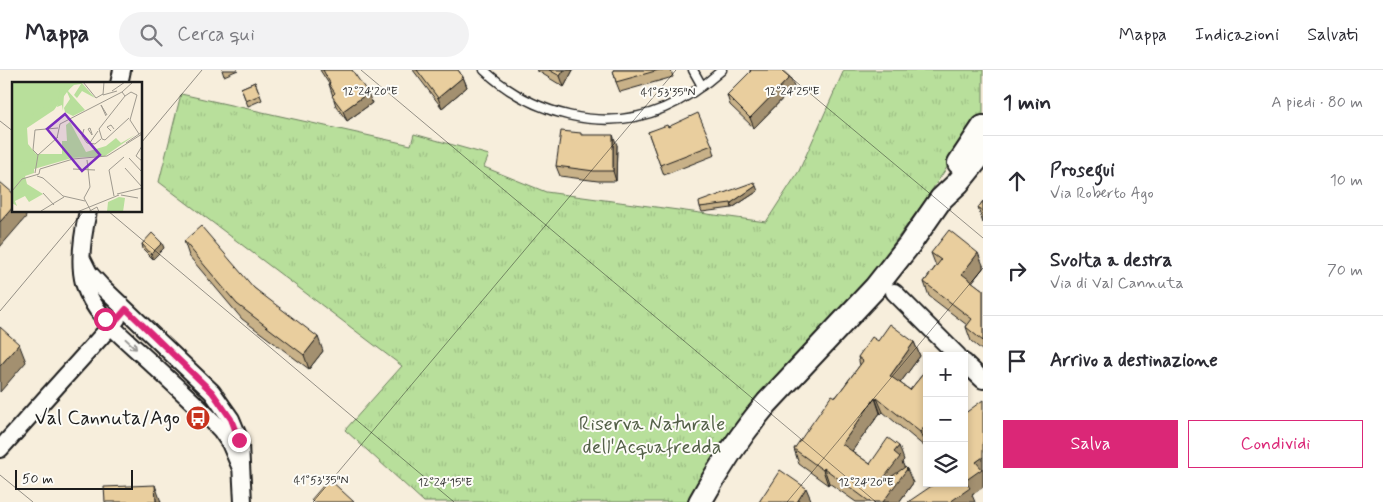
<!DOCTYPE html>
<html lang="it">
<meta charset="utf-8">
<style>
:root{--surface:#fff;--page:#f2f2f3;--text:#2b2b33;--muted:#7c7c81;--line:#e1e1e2;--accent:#db2777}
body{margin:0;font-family:Mynerve,sans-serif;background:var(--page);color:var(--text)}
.controls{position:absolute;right:15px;bottom:15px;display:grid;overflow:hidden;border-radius:0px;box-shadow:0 2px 8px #0003}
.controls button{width:45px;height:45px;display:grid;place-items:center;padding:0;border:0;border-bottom:1px solid var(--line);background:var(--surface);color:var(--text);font:25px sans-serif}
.scale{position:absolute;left:15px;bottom:12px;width:118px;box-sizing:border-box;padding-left:5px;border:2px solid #1c1c1c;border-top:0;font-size:14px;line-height:18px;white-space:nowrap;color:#1c1c1c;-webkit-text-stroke:4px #fdfcf7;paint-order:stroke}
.stop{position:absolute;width:15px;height:15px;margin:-11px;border:4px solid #db2777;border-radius:50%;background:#fff}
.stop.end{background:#db2777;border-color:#fff;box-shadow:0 1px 5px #0008}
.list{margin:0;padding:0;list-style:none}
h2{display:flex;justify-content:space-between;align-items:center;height:65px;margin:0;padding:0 20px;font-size:21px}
h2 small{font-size:16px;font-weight:400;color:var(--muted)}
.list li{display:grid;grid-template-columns:32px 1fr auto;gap:15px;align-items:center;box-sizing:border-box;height:90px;padding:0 20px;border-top:1px solid var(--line)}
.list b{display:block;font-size:19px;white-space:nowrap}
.list p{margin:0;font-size:16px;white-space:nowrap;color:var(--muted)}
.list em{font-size:16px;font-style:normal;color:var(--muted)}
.actions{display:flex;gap:10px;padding:15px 20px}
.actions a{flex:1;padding:11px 0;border:1px solid var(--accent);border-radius:0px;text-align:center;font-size:18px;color:var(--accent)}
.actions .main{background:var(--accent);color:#fff}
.icon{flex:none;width:28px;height:28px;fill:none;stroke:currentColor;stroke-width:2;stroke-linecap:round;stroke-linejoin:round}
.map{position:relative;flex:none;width:983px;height:432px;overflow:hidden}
header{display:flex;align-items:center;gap:30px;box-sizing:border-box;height:70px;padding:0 25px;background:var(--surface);border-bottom:1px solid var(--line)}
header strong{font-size:24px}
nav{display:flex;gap:28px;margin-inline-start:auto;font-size:18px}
.search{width:350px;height:45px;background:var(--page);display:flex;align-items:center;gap:12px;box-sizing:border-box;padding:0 18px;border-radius:28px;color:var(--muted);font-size:19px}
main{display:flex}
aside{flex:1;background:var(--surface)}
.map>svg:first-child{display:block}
.grass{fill:url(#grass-tufts);stroke:#6a7e5c}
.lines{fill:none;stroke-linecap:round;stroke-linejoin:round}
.lane-casing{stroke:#1c1c1c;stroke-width:11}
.street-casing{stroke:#1c1c1c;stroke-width:20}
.secondary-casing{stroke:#1c1c1c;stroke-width:26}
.lane{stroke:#fdfcf7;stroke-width:8}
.street{stroke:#fdfcf7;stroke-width:16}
.secondary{stroke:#fdfcf7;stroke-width:22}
.wall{fill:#c8b188;stroke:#1c1c1c}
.shaded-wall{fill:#a3906f;stroke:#1c1c1c}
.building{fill:#e9ce9e;stroke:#1c1c1c}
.oneway{stroke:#989794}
.route{stroke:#db2777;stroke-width:6}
.ticks{fill:none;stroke:#1c1c1c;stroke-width:1;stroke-opacity:0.45}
.labels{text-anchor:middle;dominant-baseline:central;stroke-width:4;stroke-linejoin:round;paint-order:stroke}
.poi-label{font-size:20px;fill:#1c1c1c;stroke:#fdfcf7;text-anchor:end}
.park-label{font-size:20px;fill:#536048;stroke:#fdfcf7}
.inset-road{fill:none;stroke:#9f9a8f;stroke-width:1}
.view{fill:#7b2cbf;fill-opacity:0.15;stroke:#7b2cbf;stroke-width:2.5}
.inset-edge{fill:none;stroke:#1c1c1c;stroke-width:2.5}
.ticks-label{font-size:12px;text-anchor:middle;fill:#1c1c1c;stroke:#fdfcf7;stroke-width:4;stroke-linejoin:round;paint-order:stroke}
</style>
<header>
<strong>Mappa</strong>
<div class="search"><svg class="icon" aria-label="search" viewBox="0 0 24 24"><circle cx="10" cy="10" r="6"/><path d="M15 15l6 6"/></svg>Cerca qui</div>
<nav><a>Mappa</a><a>Indicazioni</a><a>Salvati</a></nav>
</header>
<main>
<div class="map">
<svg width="983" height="432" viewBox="0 0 983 432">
<defs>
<pattern id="grass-tufts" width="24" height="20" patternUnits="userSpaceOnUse" patternTransform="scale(1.25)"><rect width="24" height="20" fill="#b8df9b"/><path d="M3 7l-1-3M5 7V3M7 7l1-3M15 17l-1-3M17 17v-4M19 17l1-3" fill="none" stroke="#9ebf85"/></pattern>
</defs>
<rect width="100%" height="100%" fill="#f7eedc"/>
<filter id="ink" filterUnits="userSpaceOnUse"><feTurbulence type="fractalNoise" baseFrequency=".02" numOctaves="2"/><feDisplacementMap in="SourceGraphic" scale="10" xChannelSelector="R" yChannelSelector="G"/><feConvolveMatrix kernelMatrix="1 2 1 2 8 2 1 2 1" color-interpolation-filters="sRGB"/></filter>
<g filter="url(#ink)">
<!-- grass -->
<path class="grass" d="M844,0H983V44L921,136L880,192L869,213L689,432H424L345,360L402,296L159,112L181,24L411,75L414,64L489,85L484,97L546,122L766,152L799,101Z"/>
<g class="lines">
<defs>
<g id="lane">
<path d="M484,0C531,44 603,64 664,38C685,29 705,15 722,0"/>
<path d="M693,0L702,16"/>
</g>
<g id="street">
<path d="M119,14L122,0"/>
<path d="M88,141C83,163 78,191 84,213C94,247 125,268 149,291C173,314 199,336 221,360L230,373L240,396"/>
<path d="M83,191L89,203L101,216L212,322L231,349L238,366L240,375L243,432"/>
<path d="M894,222L958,286"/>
<path d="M964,292L983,310"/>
<path d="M0,379L117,249"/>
</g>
<g id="secondary">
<path d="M959,93L983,57"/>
<path d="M700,432C720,396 741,364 767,333L875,218L909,175L941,129L958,113L983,82"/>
</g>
</defs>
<!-- lane casing -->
<use href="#lane" class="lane-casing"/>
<!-- street casing -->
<use href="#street" class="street-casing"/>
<!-- secondary casing -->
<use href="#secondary" class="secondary-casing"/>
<!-- lane -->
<use href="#lane" class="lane"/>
<!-- street -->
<use href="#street" class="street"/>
<!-- secondary -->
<use href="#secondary" class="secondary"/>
</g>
<!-- wall -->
<g class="wall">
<path d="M222,0H238L224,6Z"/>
<path d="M320,0H352L372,33L347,51L336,36L329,14Z"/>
<path d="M413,0H458L463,7L467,17L442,38Z"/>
<path d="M536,0H573L564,17Z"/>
<path d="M613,0H671L673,7L620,22L616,12Z"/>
<path d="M750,0L794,17L754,58L730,35L727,25L750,2Z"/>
<path d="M255,12L262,30L248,36L241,18Z"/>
<path d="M668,57L712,75L715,85L664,105L648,62Z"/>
<path d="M582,65L617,75L616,111H598L560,106L556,96Z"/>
<path d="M758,121L732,138L702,142L700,137Z"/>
<path d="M983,131V153L978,138Z"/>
<path d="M184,171L254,218L323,281L309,299L242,249L189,186Z"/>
<path d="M142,174L164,178L153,189L143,179Z"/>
<path d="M931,183L983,195V198L972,212L983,220V281L971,271L966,257L967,255L929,226L924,212L936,196Z"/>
<path d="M878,271L914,272L920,286L900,313L910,320L927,299V375L925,377L883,342L881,344L880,343L852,381L870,394L904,390L902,392L904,398L913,413L899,432H856L829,413L828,415L799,394L794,379L836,327L860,295L858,287Z"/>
</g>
<!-- shaded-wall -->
<g class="shaded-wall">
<path d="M564,0H573L564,17L560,6Z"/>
<path d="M463,7L467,17L442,38L438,28Z"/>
<path d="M790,7L794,17L754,58L750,48Z"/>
<path d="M368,23L372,33L347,51L343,41Z"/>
<path d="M613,65L617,75L616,111L613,101Z"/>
<path d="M756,116L758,121L732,138L731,133Z"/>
<path d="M14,136V141H24L26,147L0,177V152Z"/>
<path d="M162,173L164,178L153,189L151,184Z"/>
<path d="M978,183L983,195V198L967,219L962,204Z"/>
<path d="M318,267L323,281L309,299L304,285Z"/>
<path d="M914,272L920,286L895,320L890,306Z"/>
<path d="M19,274L26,292L0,322V296Z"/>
<path d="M875,328L880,343L847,388L842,374Z"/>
<path d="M877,328L883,342L881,344L876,330Z"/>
<path d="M927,354V375L925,377L920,362Z"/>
<path d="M899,376L904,390L902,392L906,401L907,399L913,413L899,432H883L884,428L879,414L894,382Z"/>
<path d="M983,387V417L972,425L975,432H950L965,411L976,392Z"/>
<path d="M824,398L829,413L828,415L823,400Z"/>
<path d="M155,415L161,432H156Z"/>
<path d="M806,418L812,432H797Z"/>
</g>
<!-- building -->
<g class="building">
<path d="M323,0H352L368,23L343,41L332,26L335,23L329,14L330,13Z"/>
<path d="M417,0H458L463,7L438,28Z"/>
<path d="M549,0H564L560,6Z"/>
<path d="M613,0H659L616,12Z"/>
<path d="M750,0H782L790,7L750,48L727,25L751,1Z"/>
<path d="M255,12L260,25L246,31L241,18Z"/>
<path d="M698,43L712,75L660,95L648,62L667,55L668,57Z"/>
<path d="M561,61L581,63V65H613V101H594L556,96Z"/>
<path d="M0,112L14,124V136L0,152Z"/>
<path d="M754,112L756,116L731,133L700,137L699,132Z"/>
<path d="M983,131V142L978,138Z"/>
<path d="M201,156L254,218L318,267L304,285L237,234L184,171Z"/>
<path d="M949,160L978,183L962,204L983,220V271L966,257L972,249L924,212L941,190L931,183Z"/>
<path d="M152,163L162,173L151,184L142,174Z"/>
<path d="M890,254L914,272L890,306L910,320L927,299V354L920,362L877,328L876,330L875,328L842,374L870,394L888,368L899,376L894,382L900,387L879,414L880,415L905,397L907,399L883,432H870L824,398L823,400L794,379L832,325L836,327L863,291L858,287L872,267L878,271Z"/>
<path d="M0,257L19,274L0,296Z"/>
<path d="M983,330V372L982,373L983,374V387L976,392L982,399L965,411L970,418L950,432H908L936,413H964V344Z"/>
<path d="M780,400L806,418L797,432H759Z"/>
<path d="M329,409L354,432H313L311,430Z"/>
<path d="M155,415L156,432H105L104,417Z"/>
</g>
<!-- one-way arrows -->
<defs><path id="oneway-shaft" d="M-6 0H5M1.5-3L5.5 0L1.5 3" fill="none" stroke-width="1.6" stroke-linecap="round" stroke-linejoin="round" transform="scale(1.25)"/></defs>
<use class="oneway" href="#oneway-shaft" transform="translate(131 274) rotate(43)"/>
</g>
<g class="lines" filter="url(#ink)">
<!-- route -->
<path class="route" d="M105,249L111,256L126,239L212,322L231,349L239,370"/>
</g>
<!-- ticks -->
<path class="ticks" d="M361,0L876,432M782,0L983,168M0,51L14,62M141,73L202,0M108,141L454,432M0,241L84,141M0,405L33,432M313,432L676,0M787,432L983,198"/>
<!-- icons -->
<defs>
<symbol id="bus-disc" viewBox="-11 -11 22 22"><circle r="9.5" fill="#c8321e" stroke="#fdfcf7"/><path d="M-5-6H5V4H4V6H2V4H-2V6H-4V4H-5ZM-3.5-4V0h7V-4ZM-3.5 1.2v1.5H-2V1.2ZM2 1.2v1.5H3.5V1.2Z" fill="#fff"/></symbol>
</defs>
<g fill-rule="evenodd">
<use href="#bus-disc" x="184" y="334" width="28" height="28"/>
</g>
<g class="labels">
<!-- poi labels -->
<g class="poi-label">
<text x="180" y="348">Val Cannuta/Ago</text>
</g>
<!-- park labels -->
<g class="park-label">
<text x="652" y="354">Riserva Naturale<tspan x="652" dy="23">dell'Acquafredda</tspan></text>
</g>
</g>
<!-- overview -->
<g transform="translate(12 12)">
<rect width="130" height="130" fill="#f7eedc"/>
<path d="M0,0H63L56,9L73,28L61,34L53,30L52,26L58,17L55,10L42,28L15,46L16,62L24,72H50V59H55L54,43L58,40L74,70L94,64L104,56L109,61L123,53L93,74L60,76L22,87V91L13,94L15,102L31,112L17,120L13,114L3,119L5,124L0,121ZM107,115L113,116L111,130H95L96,120Z" fill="#b8df9b"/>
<path d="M58,0H69L83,16L70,9L65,16L62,13L69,2L62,3L52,12L51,29L50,23L45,25L48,7ZM39,17L41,26L30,25L22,31L8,55L14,37ZM12,79L25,81L0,91V84Z" fill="#b8df9b"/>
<path class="inset-road" d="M71,0L84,16L91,12M92,0L91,13L105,9M100,9L113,0M110,10L113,14L119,10L125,13L118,38L127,52M94,34L89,23L95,33M78,46L80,52V53L76,47ZM72,47L70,54L75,61L83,62L89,57M99,49L95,45L99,43L102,47M45,56L48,42L110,10L121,0M93,58L90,57L87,47L113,14M93,58L117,36M114,61L130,50M77,62L86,49M130,64L124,74L130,79M26,73L21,68L23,48L46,46M117,76L130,90M75,78L78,105L72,116L79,129M113,86L130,105M28,87L61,77L95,74L130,52M61,87L83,88M23,91L26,73L46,55M25,94L31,96L51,114L73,119M0,109L10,97L27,92L28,87M31,111L42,123M105,112L130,106M109,113L126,116M102,114L97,88L112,75M29,129L52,115M65,130L107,113M76,130L85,125L87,130"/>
<path class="view" d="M53,32L88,73L70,89L35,47Z"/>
<rect width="130" height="130" class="inset-edge"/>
</g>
<g class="ticks-label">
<text x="370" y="25">12°24'20"E</text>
<text x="792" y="25">12°24'25"E</text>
<text x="668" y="26">41°53'35"N</text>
<text x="321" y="414">41°53'35"N</text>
<text x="445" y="416">12°24'15"E</text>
<text x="866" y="416">12°24'20"E</text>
</g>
</svg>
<div class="controls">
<button>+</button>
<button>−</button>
<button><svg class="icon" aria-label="layers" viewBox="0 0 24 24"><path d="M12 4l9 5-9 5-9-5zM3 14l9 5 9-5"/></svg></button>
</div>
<div class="scale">50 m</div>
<div class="stop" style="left:105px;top:249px"></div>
<div class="stop end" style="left:239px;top:370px"></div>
</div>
<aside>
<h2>1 min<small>A piedi · 80 m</small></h2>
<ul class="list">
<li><svg class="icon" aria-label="ahead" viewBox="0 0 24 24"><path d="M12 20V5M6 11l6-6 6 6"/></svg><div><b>Prosegui</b><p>Via Roberto Ago</p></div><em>10 m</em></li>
<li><svg class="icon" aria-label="right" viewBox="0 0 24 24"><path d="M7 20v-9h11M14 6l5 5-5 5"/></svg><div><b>Svolta a destra</b><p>Via di Val Cannuta</p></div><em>70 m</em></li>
<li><svg class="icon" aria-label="arrive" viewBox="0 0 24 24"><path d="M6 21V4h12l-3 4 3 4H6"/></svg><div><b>Arrivo a destinazione</b></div></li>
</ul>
<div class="actions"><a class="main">Salva</a><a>Condividi</a></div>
</aside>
</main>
